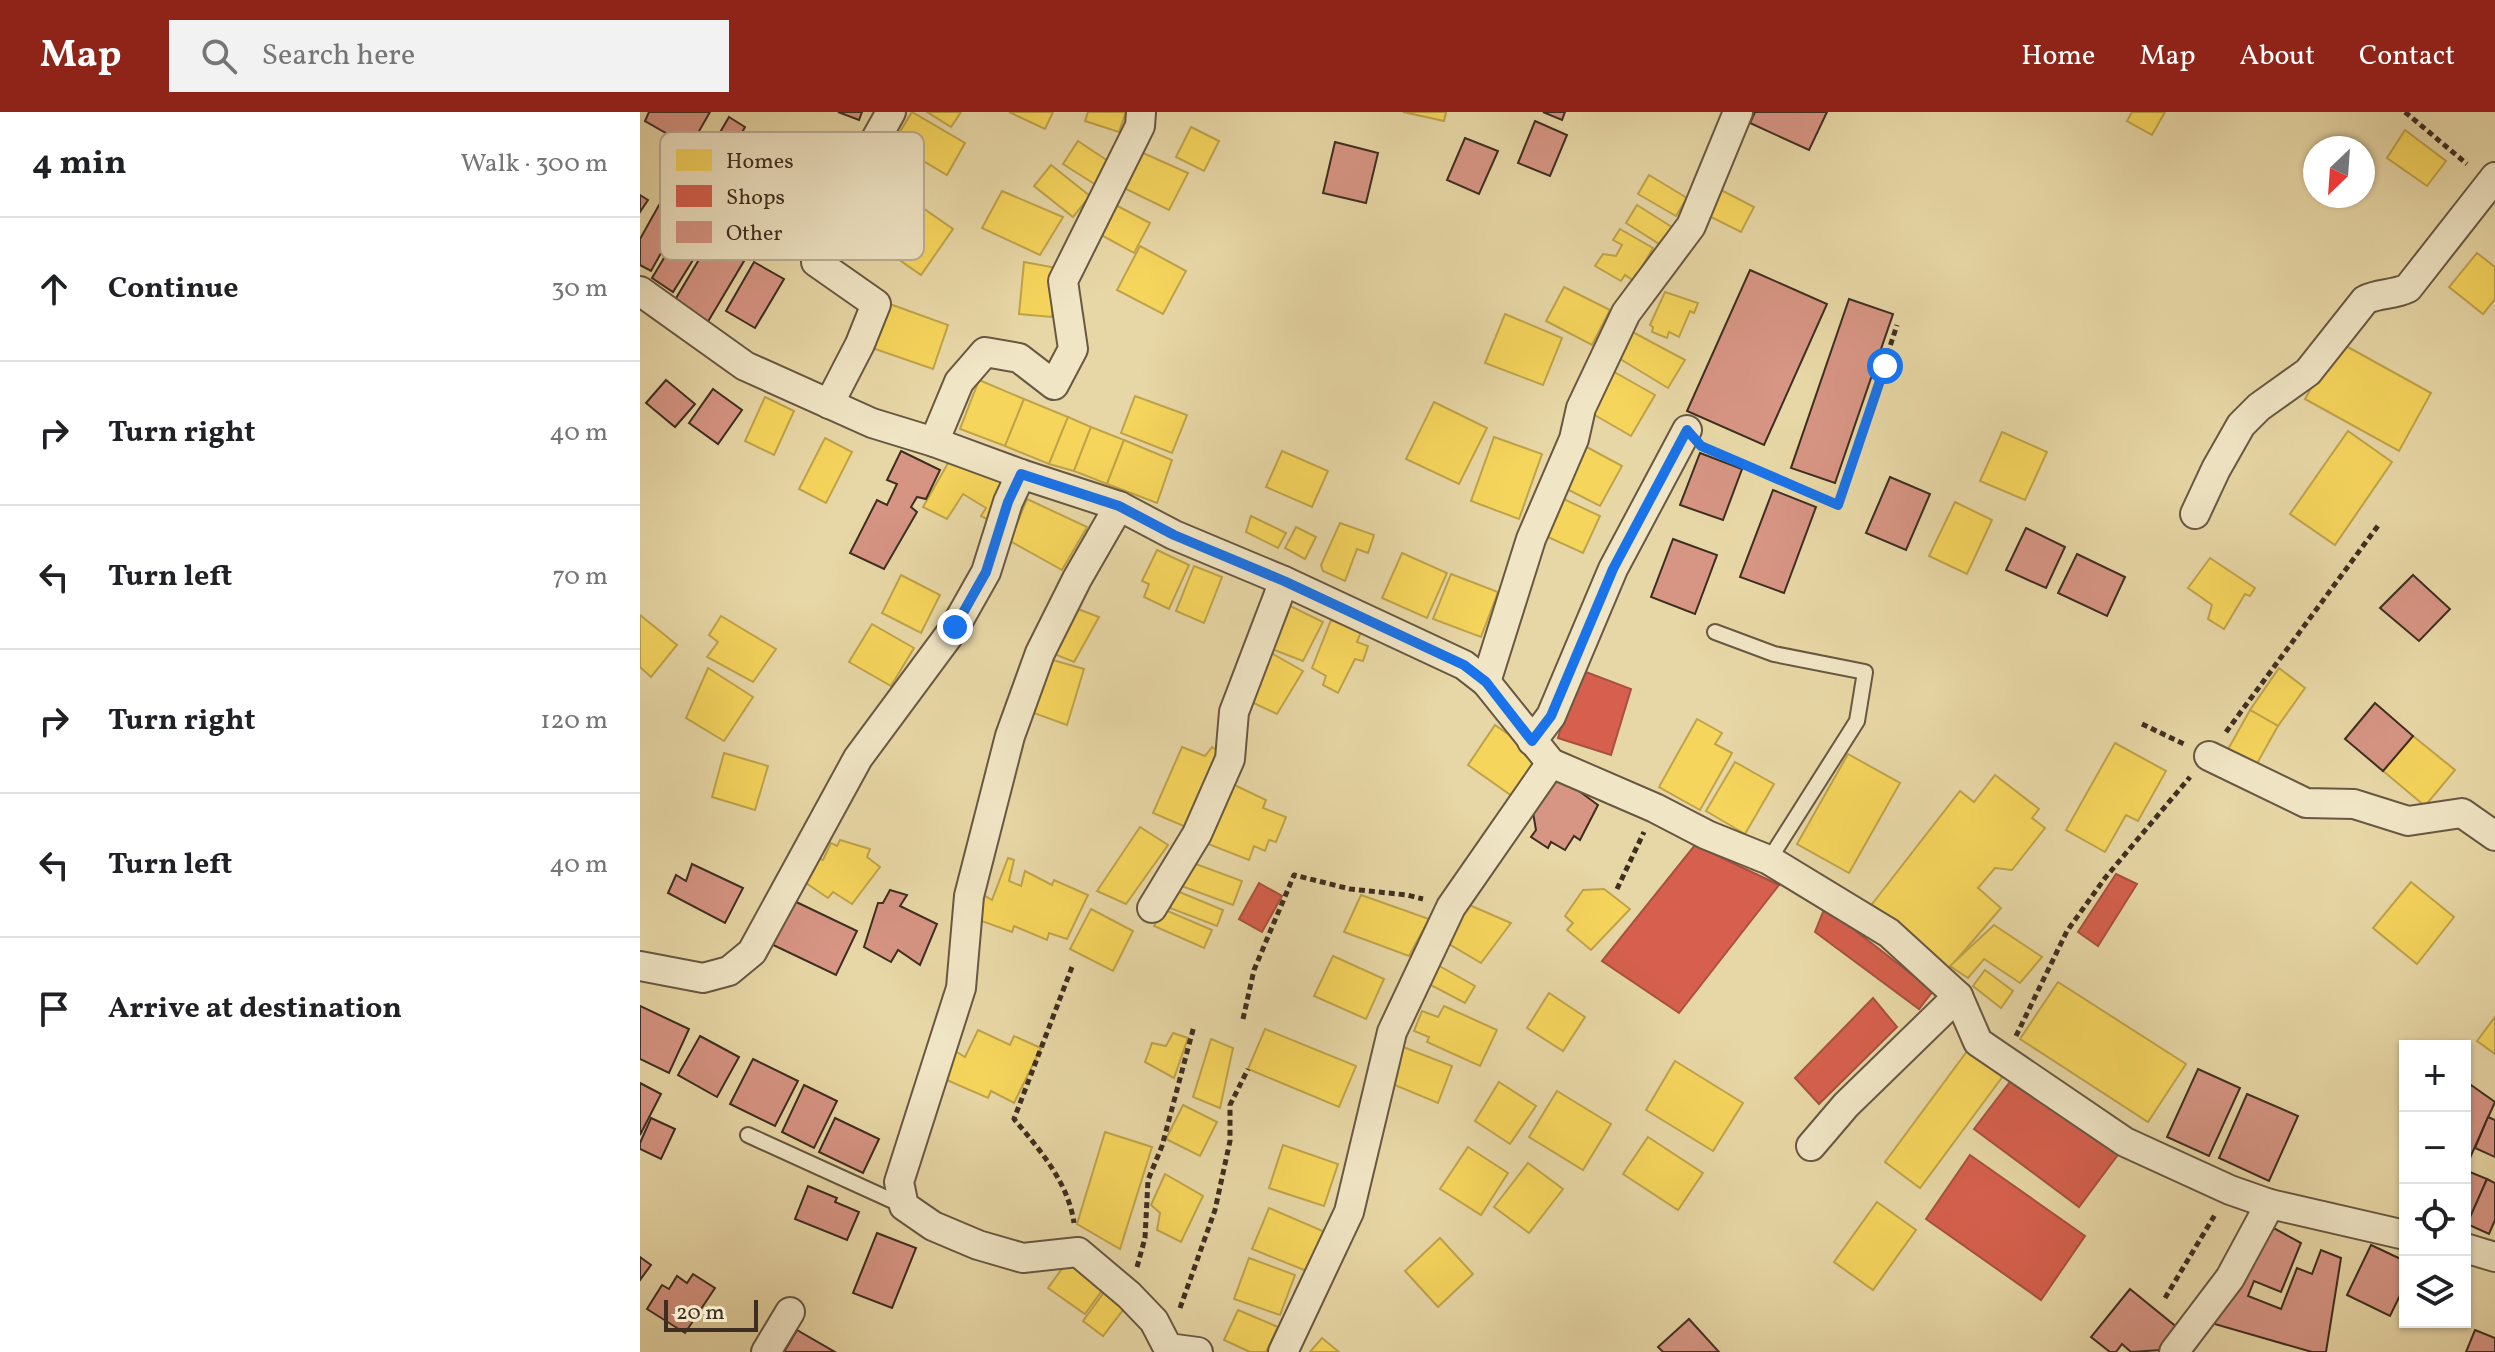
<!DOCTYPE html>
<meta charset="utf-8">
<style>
:root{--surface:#fff;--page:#f2f2f2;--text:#202124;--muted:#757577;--line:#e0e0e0;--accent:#8f2418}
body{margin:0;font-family:Vollkorn,serif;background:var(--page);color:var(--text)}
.controls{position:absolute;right:24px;bottom:24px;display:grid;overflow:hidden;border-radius:0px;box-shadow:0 2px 6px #0004}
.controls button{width:72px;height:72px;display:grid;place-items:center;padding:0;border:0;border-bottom:2px solid var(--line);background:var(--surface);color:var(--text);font:40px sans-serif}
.compass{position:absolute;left:1663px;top:24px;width:72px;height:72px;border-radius:50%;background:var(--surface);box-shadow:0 2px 6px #0004;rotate:205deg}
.scale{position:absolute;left:24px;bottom:20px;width:94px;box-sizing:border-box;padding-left:8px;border:4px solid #3e2e21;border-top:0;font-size:22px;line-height:28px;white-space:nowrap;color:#3e2e21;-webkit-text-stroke:6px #f0e5c5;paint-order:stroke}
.stop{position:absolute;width:24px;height:24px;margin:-18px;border:6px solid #1a73e8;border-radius:50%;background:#fff}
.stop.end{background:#1a73e8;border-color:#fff;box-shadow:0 2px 8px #0008}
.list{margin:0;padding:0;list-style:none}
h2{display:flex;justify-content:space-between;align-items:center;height:104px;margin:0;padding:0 32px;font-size:34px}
h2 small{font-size:26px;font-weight:400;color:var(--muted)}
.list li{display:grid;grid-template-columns:52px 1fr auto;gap:24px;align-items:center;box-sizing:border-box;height:144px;padding:0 32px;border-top:2px solid var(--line)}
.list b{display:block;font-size:30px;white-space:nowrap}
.list em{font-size:26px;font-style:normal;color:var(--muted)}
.icon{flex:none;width:44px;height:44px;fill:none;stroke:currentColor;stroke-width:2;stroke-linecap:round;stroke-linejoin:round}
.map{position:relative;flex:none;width:1855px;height:1240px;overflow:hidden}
header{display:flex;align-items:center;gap:48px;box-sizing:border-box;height:112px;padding:0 40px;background:var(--accent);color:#fff}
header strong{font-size:38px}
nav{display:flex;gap:44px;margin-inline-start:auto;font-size:28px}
.search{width:560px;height:72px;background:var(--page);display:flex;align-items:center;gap:20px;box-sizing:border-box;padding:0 28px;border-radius:0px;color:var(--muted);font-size:30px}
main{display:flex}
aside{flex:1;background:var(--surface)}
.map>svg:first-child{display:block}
.homes{fill:#f6d55c;stroke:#bfa34a;stroke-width:2}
.shops{fill:#d6604d;stroke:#a85140;stroke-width:2}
.building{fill:#d79584;stroke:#3e2e21;stroke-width:2}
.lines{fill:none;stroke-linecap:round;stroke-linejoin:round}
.service-casing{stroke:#685842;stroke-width:18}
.minor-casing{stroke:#685842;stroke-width:32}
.path{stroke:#3e2e21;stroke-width:5;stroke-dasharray:6 4;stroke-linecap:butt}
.service{stroke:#f0e5c5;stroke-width:14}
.minor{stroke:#f0e5c5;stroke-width:28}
.route{stroke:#1a73e8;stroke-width:10}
.key{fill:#f0e5c5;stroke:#bbae94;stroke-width:2}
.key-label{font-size:22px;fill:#3e2e21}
</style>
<header>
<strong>Map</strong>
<div class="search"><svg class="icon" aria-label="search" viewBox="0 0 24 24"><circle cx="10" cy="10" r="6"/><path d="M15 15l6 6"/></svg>Search here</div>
<nav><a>Home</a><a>Map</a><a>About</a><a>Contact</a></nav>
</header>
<main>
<aside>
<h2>4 min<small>Walk · 300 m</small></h2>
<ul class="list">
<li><svg class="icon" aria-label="ahead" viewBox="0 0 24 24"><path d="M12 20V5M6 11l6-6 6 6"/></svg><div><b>Continue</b></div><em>30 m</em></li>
<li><svg class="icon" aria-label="right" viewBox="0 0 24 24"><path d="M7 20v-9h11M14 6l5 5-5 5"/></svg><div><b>Turn right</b></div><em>40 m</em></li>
<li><svg class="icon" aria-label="left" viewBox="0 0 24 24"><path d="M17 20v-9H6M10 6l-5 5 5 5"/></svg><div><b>Turn left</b></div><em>70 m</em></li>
<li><svg class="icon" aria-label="right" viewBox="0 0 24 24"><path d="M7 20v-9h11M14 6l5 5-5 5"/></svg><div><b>Turn right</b></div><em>120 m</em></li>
<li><svg class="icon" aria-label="left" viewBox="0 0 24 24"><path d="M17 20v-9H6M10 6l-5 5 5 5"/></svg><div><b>Turn left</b></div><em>40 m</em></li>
<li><svg class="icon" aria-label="arrive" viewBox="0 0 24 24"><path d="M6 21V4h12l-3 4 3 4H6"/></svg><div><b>Arrive at destination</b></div></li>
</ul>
</aside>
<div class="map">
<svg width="1855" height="1240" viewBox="0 0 1855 1240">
<rect width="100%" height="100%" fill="#e8d7a6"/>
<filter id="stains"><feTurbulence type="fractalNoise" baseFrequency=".0025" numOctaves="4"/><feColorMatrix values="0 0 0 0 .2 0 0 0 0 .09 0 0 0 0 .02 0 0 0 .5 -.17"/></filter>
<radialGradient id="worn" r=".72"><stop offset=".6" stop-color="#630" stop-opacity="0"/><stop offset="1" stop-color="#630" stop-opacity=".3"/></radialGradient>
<!-- homes -->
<g class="homes">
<path d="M272,0L325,31L307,63L253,31Z"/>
<path d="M287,0H321L311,15Z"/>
<path d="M369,0H413L405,17Z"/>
<path d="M448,0H486L479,20L445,9Z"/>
<path d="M763,0H806L804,9Z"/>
<path d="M1492,0H1525L1512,23L1487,9Z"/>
<path d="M551,15L579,29L564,59L536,45Z"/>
<path d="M1765,18L1806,49L1787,74L1747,46Z"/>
<path d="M438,29L471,51L456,73L423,52Z"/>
<path d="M503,41L548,61L529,98L480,74Z"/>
<path d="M411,53L450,84L433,105L394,74Z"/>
<path d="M1723,54L1734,62L1723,79Z"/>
<path d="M1009,63L1047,86L1036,104L998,82Z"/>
<path d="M1079,77L1114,95L1101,120L1065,102Z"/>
<path d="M362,79L423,105L400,143L342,116Z"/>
<path d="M270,87L313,117L281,163L238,133Z"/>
<path d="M468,89L510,111L494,141L452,118Z"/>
<path d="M997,93L1035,117L1024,135L986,111Z"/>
<path d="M980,117L1013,136L994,169L985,163L981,169L955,154L963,142L976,144L982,133L973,128Z"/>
<path d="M500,134L546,159L523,202L477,178Z"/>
<path d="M1837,141L1855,155V187L1843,202L1809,175Z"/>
<path d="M384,150L417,156L412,205L379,202Z"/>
<path d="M924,175L970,198L952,233L906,209Z"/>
<path d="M1025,180L1058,191L1054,201L1050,199L1039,225L1029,220L1027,226L1012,220L1013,215L1010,213Z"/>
<path d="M247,191L308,213L293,257L232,236Z"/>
<path d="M865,202L922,226L903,273L845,251Z"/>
<path d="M987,217L1045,248L1028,276L972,242Z"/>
<path d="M1697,229L1791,281L1759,339L1665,287Z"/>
<path d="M969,257L1015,283L991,324L946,298Z"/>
<path d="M339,268L384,287L365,334L320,317Z"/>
<path d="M495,284L547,303L532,341L481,321Z"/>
<path d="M125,285L154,299L134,343L105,329Z"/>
<path d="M384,287L428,305L409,352L365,334Z"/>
<path d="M794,290L847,316L819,372L766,347Z"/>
<path d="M428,305L451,315L434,359L409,352Z"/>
<path d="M451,315L484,328L467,372L434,359Z"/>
<path d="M1708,319L1752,350L1695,433L1650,402Z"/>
<path d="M1362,320L1407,340L1385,388L1340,369Z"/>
<path d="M854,325L902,342L879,407L831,389Z"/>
<path d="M185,326L212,340L186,391L159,377Z"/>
<path d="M484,328L532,348L517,391L467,372Z"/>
<path d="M943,333L982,354L960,394L921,374Z"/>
<path d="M642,339L688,359L672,395L626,375Z"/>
<path d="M312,344L373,373L353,410L341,404L346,396L323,382L307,407L283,395Z"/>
<path d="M915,383L960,404L943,441L899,421Z"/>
<path d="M387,387L447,415L422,458L370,429Z"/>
<path d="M1315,390L1352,408L1327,462L1289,444Z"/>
<path d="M611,404L646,421L638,436L606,420Z"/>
<path d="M700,411L734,423L728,441L717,437L705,469L683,459L681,453Z"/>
<path d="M656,415L676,425L665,447L645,436Z"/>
<path d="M517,438L549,453L529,497L504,485L509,472L502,469Z"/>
<path d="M762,441L807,461L787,506L742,486Z"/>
<path d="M1570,446L1615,476L1610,484L1605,482L1584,517L1568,507L1572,493L1548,476Z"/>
<path d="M554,454L582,465L564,511L536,499Z"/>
<path d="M811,462L858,480L841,525L793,507Z"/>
<path d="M261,463L300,483L281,521L242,501Z"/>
<path d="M644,491L683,510L663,549L624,534Z"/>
<path d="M430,494L459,505L434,550L407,539Z"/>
<path d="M0,503L37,533L11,565L0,555Z"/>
<path d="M81,504L136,537L113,570L67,545L78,530L69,523Z"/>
<path d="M691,508L721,520L717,530L728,534L723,549L715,547L698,581L683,573L686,564L672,556Z"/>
<path d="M232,512L274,536L251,574L209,550Z"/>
<path d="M631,541L663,559L637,602L605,587Z"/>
<path d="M413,548L444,557L427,613L391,600Z"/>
<path d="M68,556L113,585L84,629L46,606Z"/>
<path d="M1639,556L1665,576L1638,614L1610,598Z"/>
<path d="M1610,598L1638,614L1615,655L1587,639Z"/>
<path d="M1057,607L1082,621L1075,632L1092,641L1060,698L1019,675Z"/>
<path d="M855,613L900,644L872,684L828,653Z"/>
<path d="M1773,624L1815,658L1785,694L1743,659Z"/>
<path d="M1475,631L1526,659L1498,709L1486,703L1465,740L1426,718Z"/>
<path d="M542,635L565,644L572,635L581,641L546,715L513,701Z"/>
<path d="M84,641L128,654L115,698L72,685Z"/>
<path d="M1208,642L1260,671L1209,761L1157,732Z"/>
<path d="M1095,650L1134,672L1105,722L1066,699Z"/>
<path d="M1355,663L1399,697L1392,706L1405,716L1372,758L1355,756L1338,776L1361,796L1306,860L1229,796L1320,679L1334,690Z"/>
<path d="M584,668L626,688L623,696L646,705L636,730L629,728L625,739L614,734L609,748L558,728Z"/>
<path d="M500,715L528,733L486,792L457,779Z"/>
<path d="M200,728L230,737L227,745L240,755L212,792L193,780L188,786L163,769L177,746L183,748L191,731L197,734Z"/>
<path d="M368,746L374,748L369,769L381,774L385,759L412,773L414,768L448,783L427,827L409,821L407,828L374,814L372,820L336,807L345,784L352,788Z"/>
<path d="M545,748L602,769L593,793L536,772Z"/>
<path d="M1771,770L1814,805L1777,852L1733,816Z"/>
<path d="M964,777L990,797L951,838L927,818L933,811L925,804L943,778Z"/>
<path d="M537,779L583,798L577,814L530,796Z"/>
<path d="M721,783L789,807L769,844L704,820Z"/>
<path d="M820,789L871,811L841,851L804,829Z"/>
<path d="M451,797L493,819L473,859L430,837Z"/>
<path d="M523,797L572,818L564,836L514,814Z"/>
<path d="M1354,813L1402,845L1380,871L1344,847L1328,866L1310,854Z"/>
<path d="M693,844L744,867L726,907L674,884Z"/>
<path d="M794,851L835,874L825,891L785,870Z"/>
<path d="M1345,858L1373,879L1361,896L1333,874Z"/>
<path d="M1418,870L1546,952L1508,1010L1380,927Z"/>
<path d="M909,881L945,905L923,939L887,916Z"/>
<path d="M804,894L857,918L840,954L787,930L789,925L774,919L782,899L798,905Z"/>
<path d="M1855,905V942L1837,929Z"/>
<path d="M625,917L716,954L699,995L608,957Z"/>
<path d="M338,918L370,933L374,924L401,936L374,991L351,979L348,986L302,966L315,939L325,945Z"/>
<path d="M533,921L548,926L534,966L505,950L512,931L526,934Z"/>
<path d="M571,927L593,936L580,996L553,985Z"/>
<path d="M753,931L812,954L798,991L745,969Z"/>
<path d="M1331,934L1366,960L1280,1076L1245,1050Z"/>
<path d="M1035,949L1103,991L1073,1039L1006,998Z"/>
<path d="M859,970L896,994L870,1032L835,1009Z"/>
<path d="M917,979L971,1012L943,1058L889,1025Z"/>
<path d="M543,993L577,1010L560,1044L526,1027Z"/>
<path d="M465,1020L512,1035L480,1137L437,1112Z"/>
<path d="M1008,1025L1063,1061L1038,1098L983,1062Z"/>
<path d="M643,1033L698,1052L684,1094L629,1076Z"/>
<path d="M828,1035L868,1061L841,1103L800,1077Z"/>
<path d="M888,1051L923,1077L889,1121L854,1095Z"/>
<path d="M525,1062L563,1084L541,1130L517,1118L520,1101L511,1093Z"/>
<path d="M1237,1090L1276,1118L1233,1178L1194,1150Z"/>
<path d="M629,1096L685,1120L669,1160L612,1137Z"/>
<path d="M800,1126L833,1162L798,1195L765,1159Z"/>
<path d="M432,1143L469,1169L445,1202L408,1176Z"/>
<path d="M609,1146L655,1163L640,1203L594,1187Z"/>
<path d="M465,1179L486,1194L463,1224L443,1209Z"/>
<path d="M598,1198L638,1215L626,1240H610L584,1228Z"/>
<path d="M682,1226L699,1240H670Z"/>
</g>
<!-- shops -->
<g class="shops">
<path d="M938,557L991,577L971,643L918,626Z"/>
<path d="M1055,733L1139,773L1039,901L962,849Z"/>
<path d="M1476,762L1497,772L1458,834L1438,820Z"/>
<path d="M619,771L642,784L622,820L599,807Z"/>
<path d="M1185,795L1293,879L1279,897L1175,820Z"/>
<path d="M1233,886L1257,915L1179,992L1155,966Z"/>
<path d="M1376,962L1480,1040L1439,1095L1334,1017Z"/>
<path d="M1330,1043L1445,1124L1401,1188L1286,1107Z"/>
</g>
<!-- building -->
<g class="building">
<path d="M9,0H70L50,35L5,9Z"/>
<path d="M198,0H222L219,8Z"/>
<path d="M903,0H925L922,8Z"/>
<path d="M1115,0H1187L1169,38L1110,11Z"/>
<path d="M89,5L105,15L88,46L71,36Z"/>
<path d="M895,9L927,23L910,64L878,51Z"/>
<path d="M825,26L858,39L839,82L807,68Z"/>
<path d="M695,30L738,41L726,91L683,81Z"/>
<path d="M0,83L8,88L0,100Z"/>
<path d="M19,93L41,105L11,159L0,153V127Z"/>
<path d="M36,126L58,140L33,180L12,166Z"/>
<path d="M70,129L104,149L66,213L32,193Z"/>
<path d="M114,150L144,167L115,216L86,199Z"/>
<path d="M1110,158L1187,192L1124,333L1047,299Z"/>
<path d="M1209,187L1253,202L1195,371L1151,356Z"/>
<path d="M26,268L55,292L35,315L6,291Z"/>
<path d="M73,277L102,298L78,332L49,311Z"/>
<path d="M261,339L300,358L286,387L277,385L271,395L277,400L244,457L210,441L237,388L247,393L257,372L247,368Z"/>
<path d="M1060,341L1102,357L1083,408L1040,393Z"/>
<path d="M1250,365L1290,382L1266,438L1226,421Z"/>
<path d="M1133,378L1176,395L1144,481L1100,465Z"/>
<path d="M1386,416L1425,435L1406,476L1366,458Z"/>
<path d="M1033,427L1077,443L1055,502L1011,485Z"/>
<path d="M1437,442L1485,465L1467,504L1418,481Z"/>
<path d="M1773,463L1810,497L1779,529L1740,496Z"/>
<path d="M1735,591L1773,624L1743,659L1705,627Z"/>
<path d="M913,660L958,693L940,728L934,724L925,738L911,730L908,736L891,725L896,718L891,689Z"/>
<path d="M52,752L103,776L85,811L28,781L36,763L46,769Z"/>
<path d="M250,778L267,783L260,794L297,812L280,853L258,838L251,850L224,835L238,791H243Z"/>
<path d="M150,787L217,819L196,863L129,831Z"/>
<path d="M0,894L49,917L29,961L0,947Z"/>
<path d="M60,924L99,945L77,985L38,963Z"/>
<path d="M113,947L158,969L135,1014L90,992Z"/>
<path d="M1558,957L1600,976L1569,1044L1527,1025Z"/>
<path d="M0,971L21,982L0,1023Z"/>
<path d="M164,973L197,989L174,1036L142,1020Z"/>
<path d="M1831,973L1855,990L1825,1057V986Z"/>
<path d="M1607,982L1658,1004L1629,1069L1579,1046Z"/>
<path d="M1848,1005L1855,1008V1045L1835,1036Z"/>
<path d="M11,1006L35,1017L21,1047L0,1037V1031Z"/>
<path d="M195,1006L239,1027L223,1061L179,1040Z"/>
<path d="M1825,1058L1847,1067L1828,1111L1825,1110Z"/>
<path d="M1847,1067L1855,1071V1108L1849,1122L1827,1112Z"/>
<path d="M168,1074L197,1086L195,1090L219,1100L207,1128L155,1107Z"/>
<path d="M1628,1113L1661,1131L1641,1180L1614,1169L1608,1184L1641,1197L1657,1156L1672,1162L1681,1138L1701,1146L1686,1240H1672L1571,1211Z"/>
<path d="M237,1121L276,1136L252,1196L213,1181Z"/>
<path d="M1731,1133L1765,1149V1173L1750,1204L1707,1183Z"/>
<path d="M0,1145L11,1153L0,1168Z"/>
<path d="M53,1162L75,1176L45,1221L7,1197L22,1173L29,1177L37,1164L47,1171Z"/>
<path d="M1490,1177L1539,1217L1521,1238L1491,1240L1482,1232L1476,1240H1470L1451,1225Z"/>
<path d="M1049,1207L1079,1240H1023L1018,1235Z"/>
<path d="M157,1218L195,1240H144Z"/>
<path d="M1835,1218L1855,1226V1240H1826Z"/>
</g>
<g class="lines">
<defs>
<g id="service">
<path d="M1075,520L1134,542L1225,560L1217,609L1129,748"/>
<path d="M108,1023L264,1094"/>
</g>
<g id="minor">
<path d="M0,179L105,254L232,311L294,330L381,362L479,394L534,423L644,469L824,553L846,570L911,651L1015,696L1067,723L1129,748L1249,821L1318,884L1338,930L1485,1030L1590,1078L1630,1092L1765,1123"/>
<path d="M189,292L220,232L236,192L176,150V134L251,0"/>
<path d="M294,330L319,270L345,240L379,246L414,273L433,237L423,169L500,14L501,0"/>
<path d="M479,394L437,467L400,541L370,624L329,784L321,876L259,1070L264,1094L293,1114L338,1133L383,1146L438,1140L489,1183L514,1209L528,1236L558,1240"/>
<path d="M1555,402L1576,357L1601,313L1619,295L1668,260L1725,188C1738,181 1754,183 1768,176L1855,65"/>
<path d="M846,570L891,427L934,327L941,296L986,201L1051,114L1098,0"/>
<path d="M892,629L911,604L973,457L1047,318"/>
<path d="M1569,644L1666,691L1714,692L1768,709L1822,701L1855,724"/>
<path d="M512,796L557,722L590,647L594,600L644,469"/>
<path d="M0,854L63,866L89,859L112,840L218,646L315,515L346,460L368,390L381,362"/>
<path d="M1171,1034L1206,993L1318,884"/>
<path d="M1825,1136L1855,1145"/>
<path d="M126,1240L150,1200"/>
<path d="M643,1240L709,1100L752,920L811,795L911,651"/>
<path d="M1534,1240L1590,1166L1630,1092"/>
</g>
</defs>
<!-- service casing -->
<use href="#service" class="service-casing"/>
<!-- minor casing -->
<use href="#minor" class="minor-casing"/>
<!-- path -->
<g class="path">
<path d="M1765,0L1827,52"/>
<path d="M1068,337L1198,393L1257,213"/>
<path d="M1502,612L1546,633"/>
<path d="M1586,620L1740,411"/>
<path d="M977,777L1004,720"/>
<path d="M432,855L374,1007C400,1038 428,1070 434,1111"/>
<path d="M603,907L614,858L654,763L710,777L767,783L783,787"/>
<path d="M1376,924L1427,819L1465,766L1550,665"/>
<path d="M497,1155L505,1126L508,1068L522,1034L554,914"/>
<path d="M1525,1186L1576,1101"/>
<path d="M540,1196L575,1098L590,1029V993L608,957"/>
</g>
<!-- service -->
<use href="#service" class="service"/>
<!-- minor -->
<use href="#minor" class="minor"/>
</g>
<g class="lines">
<!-- route -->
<path class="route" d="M315,515L346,460L368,390L381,362L479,394L534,423L644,469L824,553L846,570L892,629L911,604L973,457L1047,318L1061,334L1198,393L1245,254"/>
</g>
<!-- legend -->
<rect x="20" y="20" width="264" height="128" rx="12" class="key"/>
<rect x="36" y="37" width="36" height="22" fill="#f6d55c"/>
<rect x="36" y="73" width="36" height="22" fill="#d6604d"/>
<rect x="36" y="109" width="36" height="22" fill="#d79584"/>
<g class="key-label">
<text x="86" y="56">Homes</text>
<text x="86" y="92">Shops</text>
<text x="86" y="128">Other</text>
</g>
<rect width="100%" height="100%" filter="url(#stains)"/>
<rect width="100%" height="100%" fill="url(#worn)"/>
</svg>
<div class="controls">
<button>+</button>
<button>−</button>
<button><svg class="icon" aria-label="locate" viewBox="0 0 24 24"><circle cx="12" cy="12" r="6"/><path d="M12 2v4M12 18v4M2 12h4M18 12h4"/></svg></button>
<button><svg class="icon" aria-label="layers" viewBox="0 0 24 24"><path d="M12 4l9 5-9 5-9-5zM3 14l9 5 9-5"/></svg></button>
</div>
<svg class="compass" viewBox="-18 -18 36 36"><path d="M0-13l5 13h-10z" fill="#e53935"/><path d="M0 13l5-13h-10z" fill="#757577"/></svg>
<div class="scale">20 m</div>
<div class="stop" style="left:1245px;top:254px"></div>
<div class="stop end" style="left:315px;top:515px"></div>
</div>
</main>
